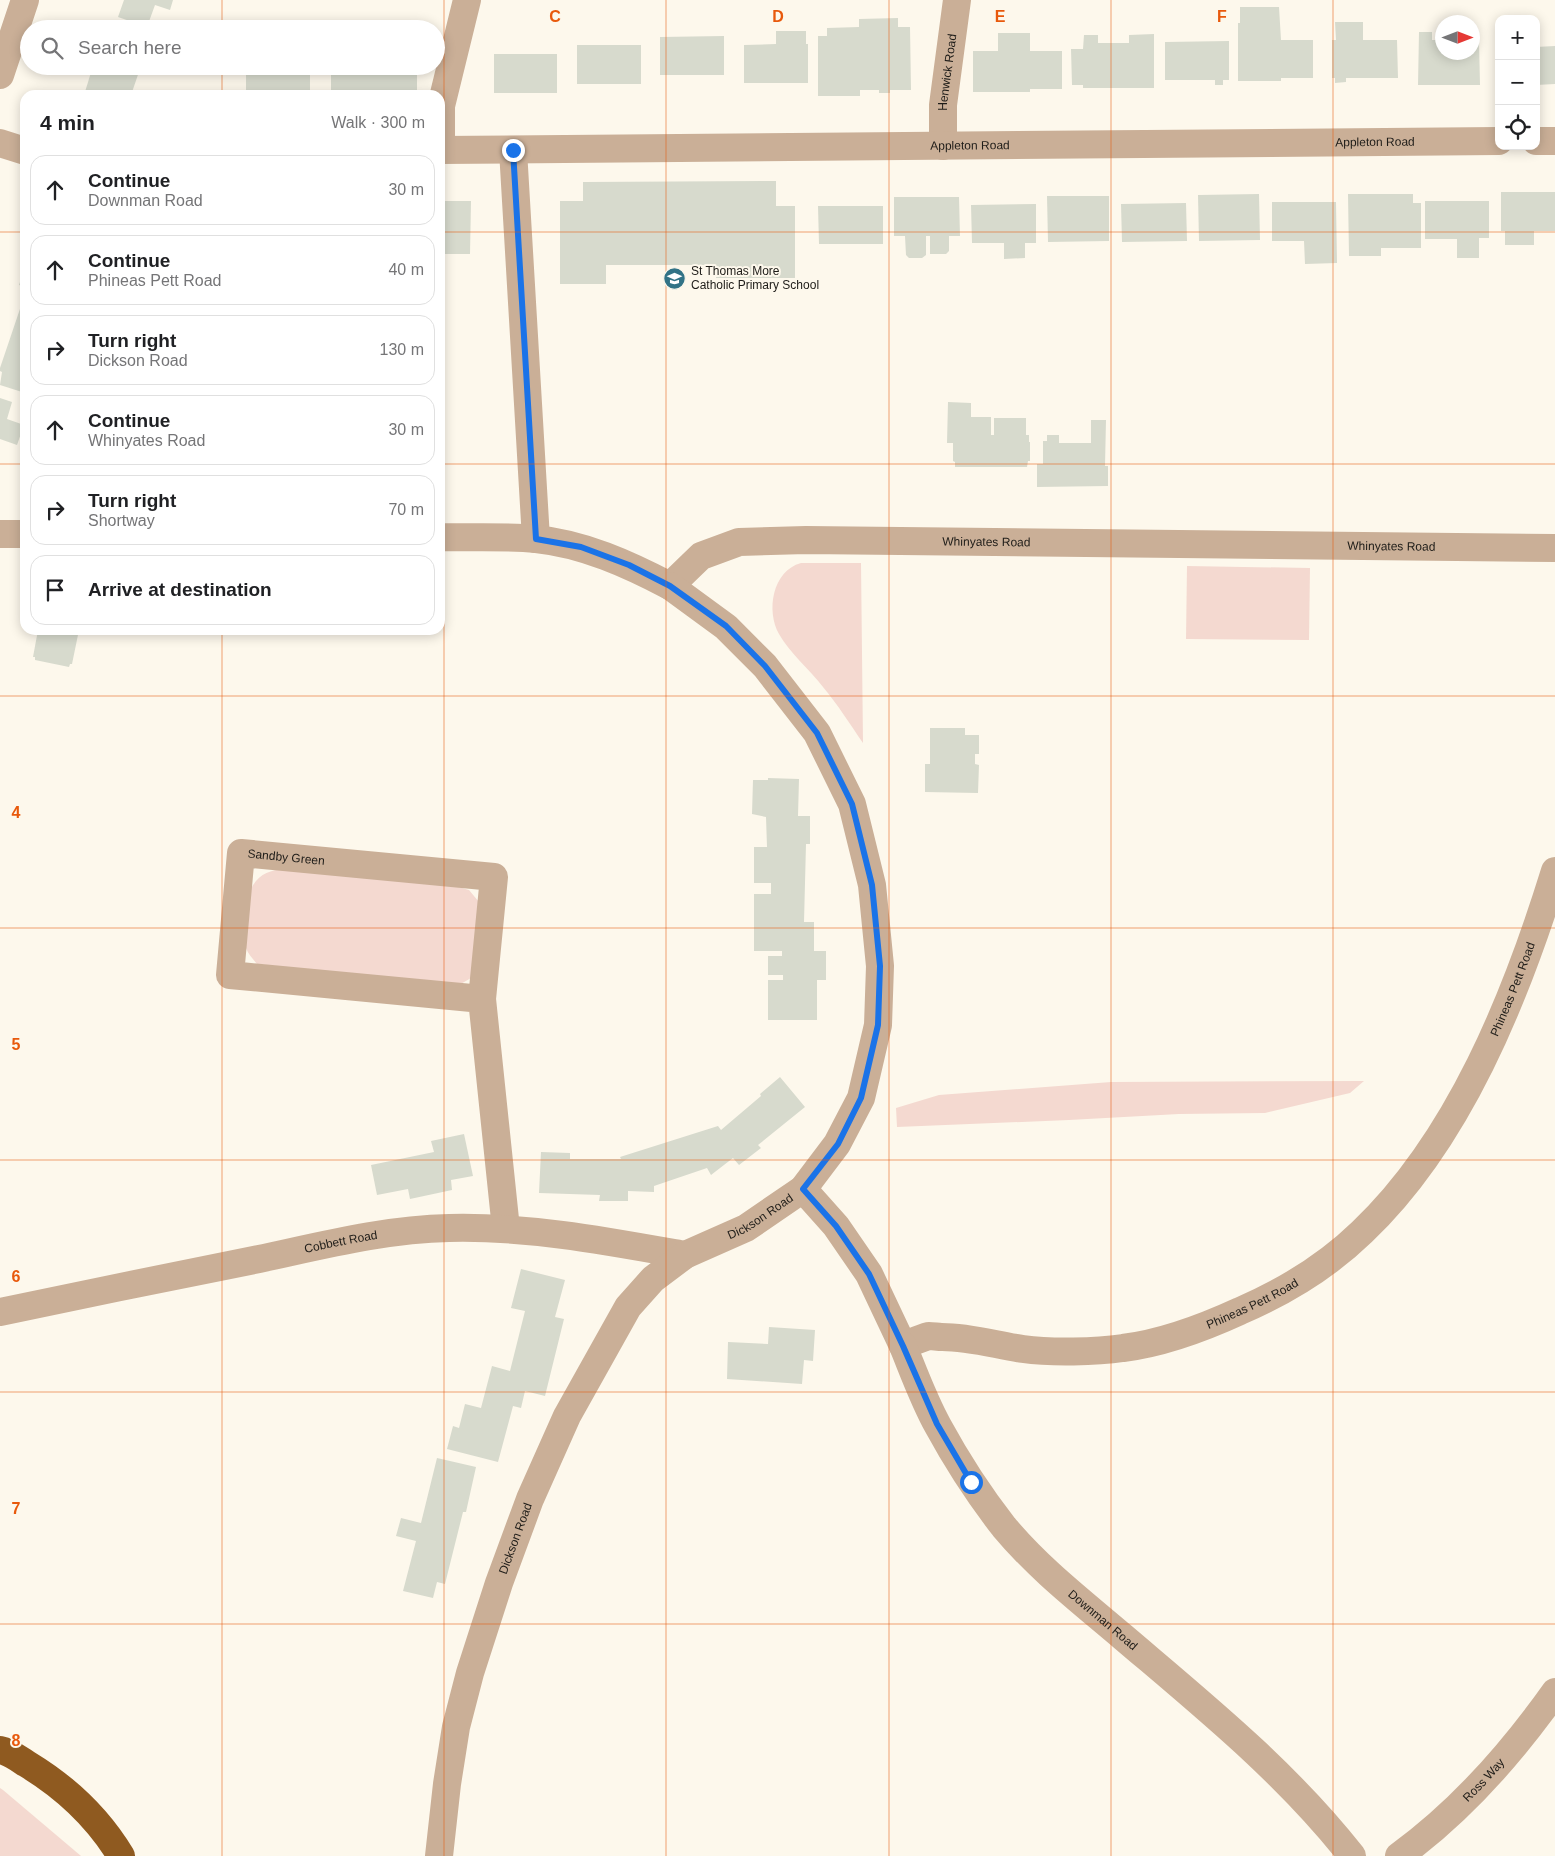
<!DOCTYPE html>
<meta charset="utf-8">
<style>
:root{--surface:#fff;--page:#f6f6f6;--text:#202124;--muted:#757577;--line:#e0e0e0}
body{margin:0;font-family:Arial,sans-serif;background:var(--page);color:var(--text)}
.controls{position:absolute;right:15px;top:15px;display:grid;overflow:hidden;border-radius:10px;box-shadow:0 2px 12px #0003}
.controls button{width:45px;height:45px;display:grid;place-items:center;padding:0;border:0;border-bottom:1px solid var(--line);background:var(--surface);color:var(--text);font:25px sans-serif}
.compass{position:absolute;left:1435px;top:15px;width:45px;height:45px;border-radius:50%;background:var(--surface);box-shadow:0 2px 12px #0003;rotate:90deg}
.stop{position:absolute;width:15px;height:15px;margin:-11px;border:4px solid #1a73e8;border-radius:50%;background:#fff}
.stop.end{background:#1a73e8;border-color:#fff;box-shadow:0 1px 5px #0008}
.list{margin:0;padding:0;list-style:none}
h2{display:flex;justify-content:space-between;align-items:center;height:65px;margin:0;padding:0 20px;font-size:21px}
h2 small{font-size:16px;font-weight:400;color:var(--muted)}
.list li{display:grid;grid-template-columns:32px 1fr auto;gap:15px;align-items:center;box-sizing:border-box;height:70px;margin:0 10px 10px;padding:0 10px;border:1px solid var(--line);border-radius:15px}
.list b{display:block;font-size:19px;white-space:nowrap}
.list p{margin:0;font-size:16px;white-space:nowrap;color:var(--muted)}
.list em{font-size:16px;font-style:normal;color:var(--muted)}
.icon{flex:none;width:28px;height:28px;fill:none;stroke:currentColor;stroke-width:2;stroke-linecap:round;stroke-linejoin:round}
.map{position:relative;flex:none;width:1555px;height:1856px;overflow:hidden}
.search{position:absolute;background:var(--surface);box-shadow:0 2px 12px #0003;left:20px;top:20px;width:425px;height:55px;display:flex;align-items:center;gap:12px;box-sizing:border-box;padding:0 18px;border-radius:28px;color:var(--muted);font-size:19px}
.panel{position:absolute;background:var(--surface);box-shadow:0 2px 12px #0003;left:20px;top:90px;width:425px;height:545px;border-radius:15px}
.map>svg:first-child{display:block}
.green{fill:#f4d9d0}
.building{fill:#d7dacd}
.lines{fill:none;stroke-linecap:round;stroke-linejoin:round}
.minor{stroke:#caaf97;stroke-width:28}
.highway{stroke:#8f5a20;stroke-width:28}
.route{stroke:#1a73e8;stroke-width:6}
.grid{fill:none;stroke:#e8590c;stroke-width:1;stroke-opacity:0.55}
.labels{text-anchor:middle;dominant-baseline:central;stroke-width:4;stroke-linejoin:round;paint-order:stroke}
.street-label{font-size:12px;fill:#1e1c18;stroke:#fdf8ec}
.poi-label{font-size:12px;fill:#1e1c18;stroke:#fdf8ec;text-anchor:start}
.grid-label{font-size:16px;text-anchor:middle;font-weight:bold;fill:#e8590c;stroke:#fdf8ec;stroke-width:4;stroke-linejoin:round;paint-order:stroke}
</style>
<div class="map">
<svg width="1555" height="1856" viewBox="0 0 1555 1856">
<rect width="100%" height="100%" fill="#fdf8ec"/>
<!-- green -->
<g class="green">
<path d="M801,563H861L863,743C850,724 838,705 823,687C810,670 789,652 779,634C766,611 772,571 801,563Z"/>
<path d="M1187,566L1310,568L1309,640L1186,639Z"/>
<path d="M288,868L455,886L469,890L479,902L471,978L459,985L257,964C253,959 248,954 246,948C240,929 243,896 256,881C264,871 276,870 288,868Z"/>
<path d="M1364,1081L1350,1093L1265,1113L1179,1114L1069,1120L897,1127L896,1108L939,1095L1111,1082Z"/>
<path d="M0,1788L3,1790L81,1856H0Z"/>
</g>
<!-- building -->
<g class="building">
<path d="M124,0H173L170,10L155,5L147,27L118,17Z"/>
<path d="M1240,7H1279L1281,40H1313V78H1281V81H1238V23H1240Z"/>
<path d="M898,18V27H910L911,90H890V93H879V90H860V96H818V36H827V28L859,27V19Z"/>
<path d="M1335,22H1363V40H1397L1398,78H1346V82L1335,83V78H1332V40H1336Z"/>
<path d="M776,31H806V44H808V83H744V45L776,44Z"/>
<path d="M1419,32H1432V40H1442V52H1472V40H1479L1480,85H1418Z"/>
<path d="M998,33H1030V51H1062V89H1030V92H973V51H998Z"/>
<path d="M1154,34V88H1083V85H1072L1071,49H1083L1084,35H1098V43H1129V35Z"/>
<path d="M724,36V75H660V37Z"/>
<path d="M1229,41V80H1223V85H1215V80H1165V42Z"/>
<rect x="577" y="45" width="64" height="39"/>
<path d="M1555,46V84L1536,85V47Z"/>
<rect x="494" y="54" width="63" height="39"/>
<path d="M93,66H141L131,95H84Z"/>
<rect x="246" y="66" width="64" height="29"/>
<rect x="331" y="66" width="86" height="28"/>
<path d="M776,181V206H795V278H716V265H606V284H560V201H583V182Z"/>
<path d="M1501,192H1555V231H1534V245H1505V231H1501Z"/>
<path d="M1259,194L1260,240L1199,241L1198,195Z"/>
<path d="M1348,194H1413V203H1421V248H1381V256H1349Z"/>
<path d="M1047,196H1109V241L1048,242Z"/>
<path d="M894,197H959L960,236H949V251L946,254H930V236H926V255L922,258H909L906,255L905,236H894Z"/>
<path d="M440,201H471L470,254H441Z"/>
<path d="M1425,201H1489V238H1479V258H1457V239H1425Z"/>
<path d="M1272,202H1336L1337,263L1305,264L1304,241H1272Z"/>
<path d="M1186,203L1187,241L1122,242L1121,204Z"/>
<path d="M1036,204V243H1025V258L1004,259V243H972L971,205Z"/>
<path d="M818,206H883V244H819Z"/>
<path d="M25,267V287L19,285Z"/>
<path d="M23,300H25V382L22,392L0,385L2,372L0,371V368Z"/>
<path d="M0,398L12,402L7,419L24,425L17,445L0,439Z"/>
<path d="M948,402L971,403V417H991V435H994V418H1026V435H1029V442H1030V461H1028L1027,467H955V462L953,461V443H947Z"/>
<path d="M1091,420H1106L1105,466H1108V486L1037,487V464H1043V441H1047V435H1059V443H1091Z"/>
<path d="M38,630H79L72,664H70L69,667L35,660V657H33Z"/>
<path d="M930,728H965V735H979V754H975V764L979,765L978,793L925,792V764H930Z"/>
<path d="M768,778L799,779L798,816H810V844H806L804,922H814V951H826V980H817V1020H768V980H783V975H768V956H782V951H754V894H771V883H754V847H767L766,817L752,814L753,780H768Z"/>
<path d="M780,1077L805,1107L758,1145L761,1148L739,1165L733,1158L711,1175L707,1168L654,1186V1192L628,1191V1201H599L600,1195L539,1193L541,1152L570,1153V1159H621L620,1157L718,1126L721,1130L761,1096L760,1094Z"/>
<path d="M464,1134L473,1176L451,1180L452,1190L410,1199L408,1189L377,1195L371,1165L434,1152L431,1141Z"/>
<path d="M521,1269L565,1280L555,1317L564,1319L545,1396L525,1391L521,1408L513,1406L498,1462L447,1449L453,1426L459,1428L465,1404L481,1408L492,1366L510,1371L525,1311L511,1308Z"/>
<path d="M769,1327L815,1330L813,1361L804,1360L802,1384L727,1379L728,1342L768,1344Z"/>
<path d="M437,1458L476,1467L466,1512H463L445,1584L437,1582L433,1598L403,1591L416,1541L396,1536L401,1518L421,1523Z"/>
</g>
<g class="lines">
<!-- minor -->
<g class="minor">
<path d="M0,75L25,0"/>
<path d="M1536,141H1555"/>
<path d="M0,143L25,151"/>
<path id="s1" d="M943,146V105L957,0"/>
<path id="s2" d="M440,150L1499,141"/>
<path d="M441,150V106L467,0"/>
<path d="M513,150L536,539"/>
<path d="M0,534H25"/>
<path id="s3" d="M440,537C472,538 505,536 536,539C584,544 628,564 670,586L701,556L739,542L806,540L1555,548"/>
<path id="s4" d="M482,999L230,975L241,853L494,877L482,999L506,1229"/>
<path id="s5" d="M803,1189L836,1226L869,1274L903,1346C911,1343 920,1338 929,1336C933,1336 938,1337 942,1337C970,1337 996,1345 1023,1349C1051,1353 1096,1352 1123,1348C1164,1343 1203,1328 1240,1311C1284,1292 1327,1266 1362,1232C1459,1140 1516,997 1555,871"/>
<path id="s6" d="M0,1312C86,1294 173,1276 259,1259C320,1246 386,1229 449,1228C528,1226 607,1241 685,1255"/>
<path id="s7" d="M903,1346C914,1373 924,1401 938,1426C957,1461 979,1495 1004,1527C1039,1569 1082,1602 1123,1637C1204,1706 1286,1772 1352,1856"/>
<path id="s8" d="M439,1856L447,1784L456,1727L470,1673L499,1583L530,1499L567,1416L628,1307L653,1279L685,1255L746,1228L803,1189L837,1144L861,1098L878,1025L880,966L872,885L852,804L817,733L765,666L726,627L670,586"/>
<path id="s9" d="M1399,1856C1461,1811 1511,1754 1555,1692"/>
</g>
<!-- highway -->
<path class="highway" d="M0,1750C10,1752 19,1759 27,1764C65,1787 98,1818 121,1856"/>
</g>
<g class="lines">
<!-- route -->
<path class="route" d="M513,150L536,539L581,547L629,565L670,586L726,626L765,666L817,733L852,804L872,885L880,966L878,1025L861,1098L838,1144L803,1189L836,1226L869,1274L903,1346L937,1424L971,1482"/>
</g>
<!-- grid -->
<path class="grid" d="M222,0V29M444,0V1856M666,0V1856M889,0V1856M1111,0V1856M1333,0V1856M222,66V95M0,232H25M440,232H1555M0,464H25M440,464H1555M222,630V1856M0,696H1555M0,928H1555M0,1160H1555M0,1392H1555M0,1624H1555"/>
<!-- icons -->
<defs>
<symbol id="school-disc" viewBox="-11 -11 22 22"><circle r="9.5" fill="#327386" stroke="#fdf8ec"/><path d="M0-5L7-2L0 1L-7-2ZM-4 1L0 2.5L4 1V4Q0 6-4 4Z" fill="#fff"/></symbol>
</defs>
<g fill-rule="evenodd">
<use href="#school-disc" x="662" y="266" width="25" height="25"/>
</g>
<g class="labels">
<!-- street labels -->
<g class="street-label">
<text stroke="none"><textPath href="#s1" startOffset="74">Henwick Road</textPath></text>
<text stroke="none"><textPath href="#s2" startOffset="935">Appleton Road</textPath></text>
<text stroke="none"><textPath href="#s2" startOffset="530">Appleton Road</textPath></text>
<text stroke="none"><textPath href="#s3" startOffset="570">Whinyates Road</textPath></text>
<text stroke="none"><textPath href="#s3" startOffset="975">Whinyates Road</textPath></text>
<text stroke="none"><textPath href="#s4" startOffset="421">Sandby Green</textPath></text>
<text stroke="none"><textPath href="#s5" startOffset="968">Phineas Pett Road</textPath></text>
<text stroke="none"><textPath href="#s8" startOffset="748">Dickson Road</textPath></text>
<text stroke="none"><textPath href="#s6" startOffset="348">Cobbett Road</textPath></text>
<text stroke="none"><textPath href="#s5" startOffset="548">Phineas Pett Road</textPath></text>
<text stroke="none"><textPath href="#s8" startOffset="328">Dickson Road</textPath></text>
<text stroke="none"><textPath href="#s7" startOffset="344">Downman Road</textPath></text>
<text stroke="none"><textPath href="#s9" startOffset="114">Ross Way</textPath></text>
</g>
<!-- poi labels -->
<g class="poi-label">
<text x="691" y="271">St Thomas More<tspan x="691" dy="14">Catholic Primary School</tspan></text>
</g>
</g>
<g class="grid-label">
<text x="555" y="22">C</text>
<text x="778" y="22">D</text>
<text x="1000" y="22">E</text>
<text x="1222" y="22">F</text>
<text x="16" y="818">4</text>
<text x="16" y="1050">5</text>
<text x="16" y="1282">6</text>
<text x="16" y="1514">7</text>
<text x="16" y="1746">8</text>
</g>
</svg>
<div class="controls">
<button>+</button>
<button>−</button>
<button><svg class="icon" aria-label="locate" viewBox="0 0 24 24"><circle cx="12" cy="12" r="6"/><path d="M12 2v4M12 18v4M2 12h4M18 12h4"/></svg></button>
</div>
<svg class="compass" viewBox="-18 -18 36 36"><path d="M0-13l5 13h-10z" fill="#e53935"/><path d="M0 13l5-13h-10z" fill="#757577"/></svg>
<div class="stop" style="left:971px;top:1482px"></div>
<div class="stop end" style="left:513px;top:150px"></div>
<div class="search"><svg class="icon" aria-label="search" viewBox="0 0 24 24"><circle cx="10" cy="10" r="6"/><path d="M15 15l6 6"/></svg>Search here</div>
<section class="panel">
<h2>4 min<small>Walk · 300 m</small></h2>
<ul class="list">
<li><svg class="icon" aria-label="ahead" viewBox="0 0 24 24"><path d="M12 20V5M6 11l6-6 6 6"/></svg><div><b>Continue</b><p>Downman Road</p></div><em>30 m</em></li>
<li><svg class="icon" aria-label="ahead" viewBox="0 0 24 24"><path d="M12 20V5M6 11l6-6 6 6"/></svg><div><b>Continue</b><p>Phineas Pett Road</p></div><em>40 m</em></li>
<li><svg class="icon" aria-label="right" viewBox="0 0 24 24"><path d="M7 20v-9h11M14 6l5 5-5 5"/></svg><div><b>Turn right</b><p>Dickson Road</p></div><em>130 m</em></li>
<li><svg class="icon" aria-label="ahead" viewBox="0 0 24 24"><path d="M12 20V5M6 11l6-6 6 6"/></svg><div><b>Continue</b><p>Whinyates Road</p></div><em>30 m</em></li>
<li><svg class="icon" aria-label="right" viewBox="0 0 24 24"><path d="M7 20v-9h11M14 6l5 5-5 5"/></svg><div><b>Turn right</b><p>Shortway</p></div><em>70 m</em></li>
<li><svg class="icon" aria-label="arrive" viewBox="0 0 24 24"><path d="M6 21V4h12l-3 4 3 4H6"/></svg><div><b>Arrive at destination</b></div></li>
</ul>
</section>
</div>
